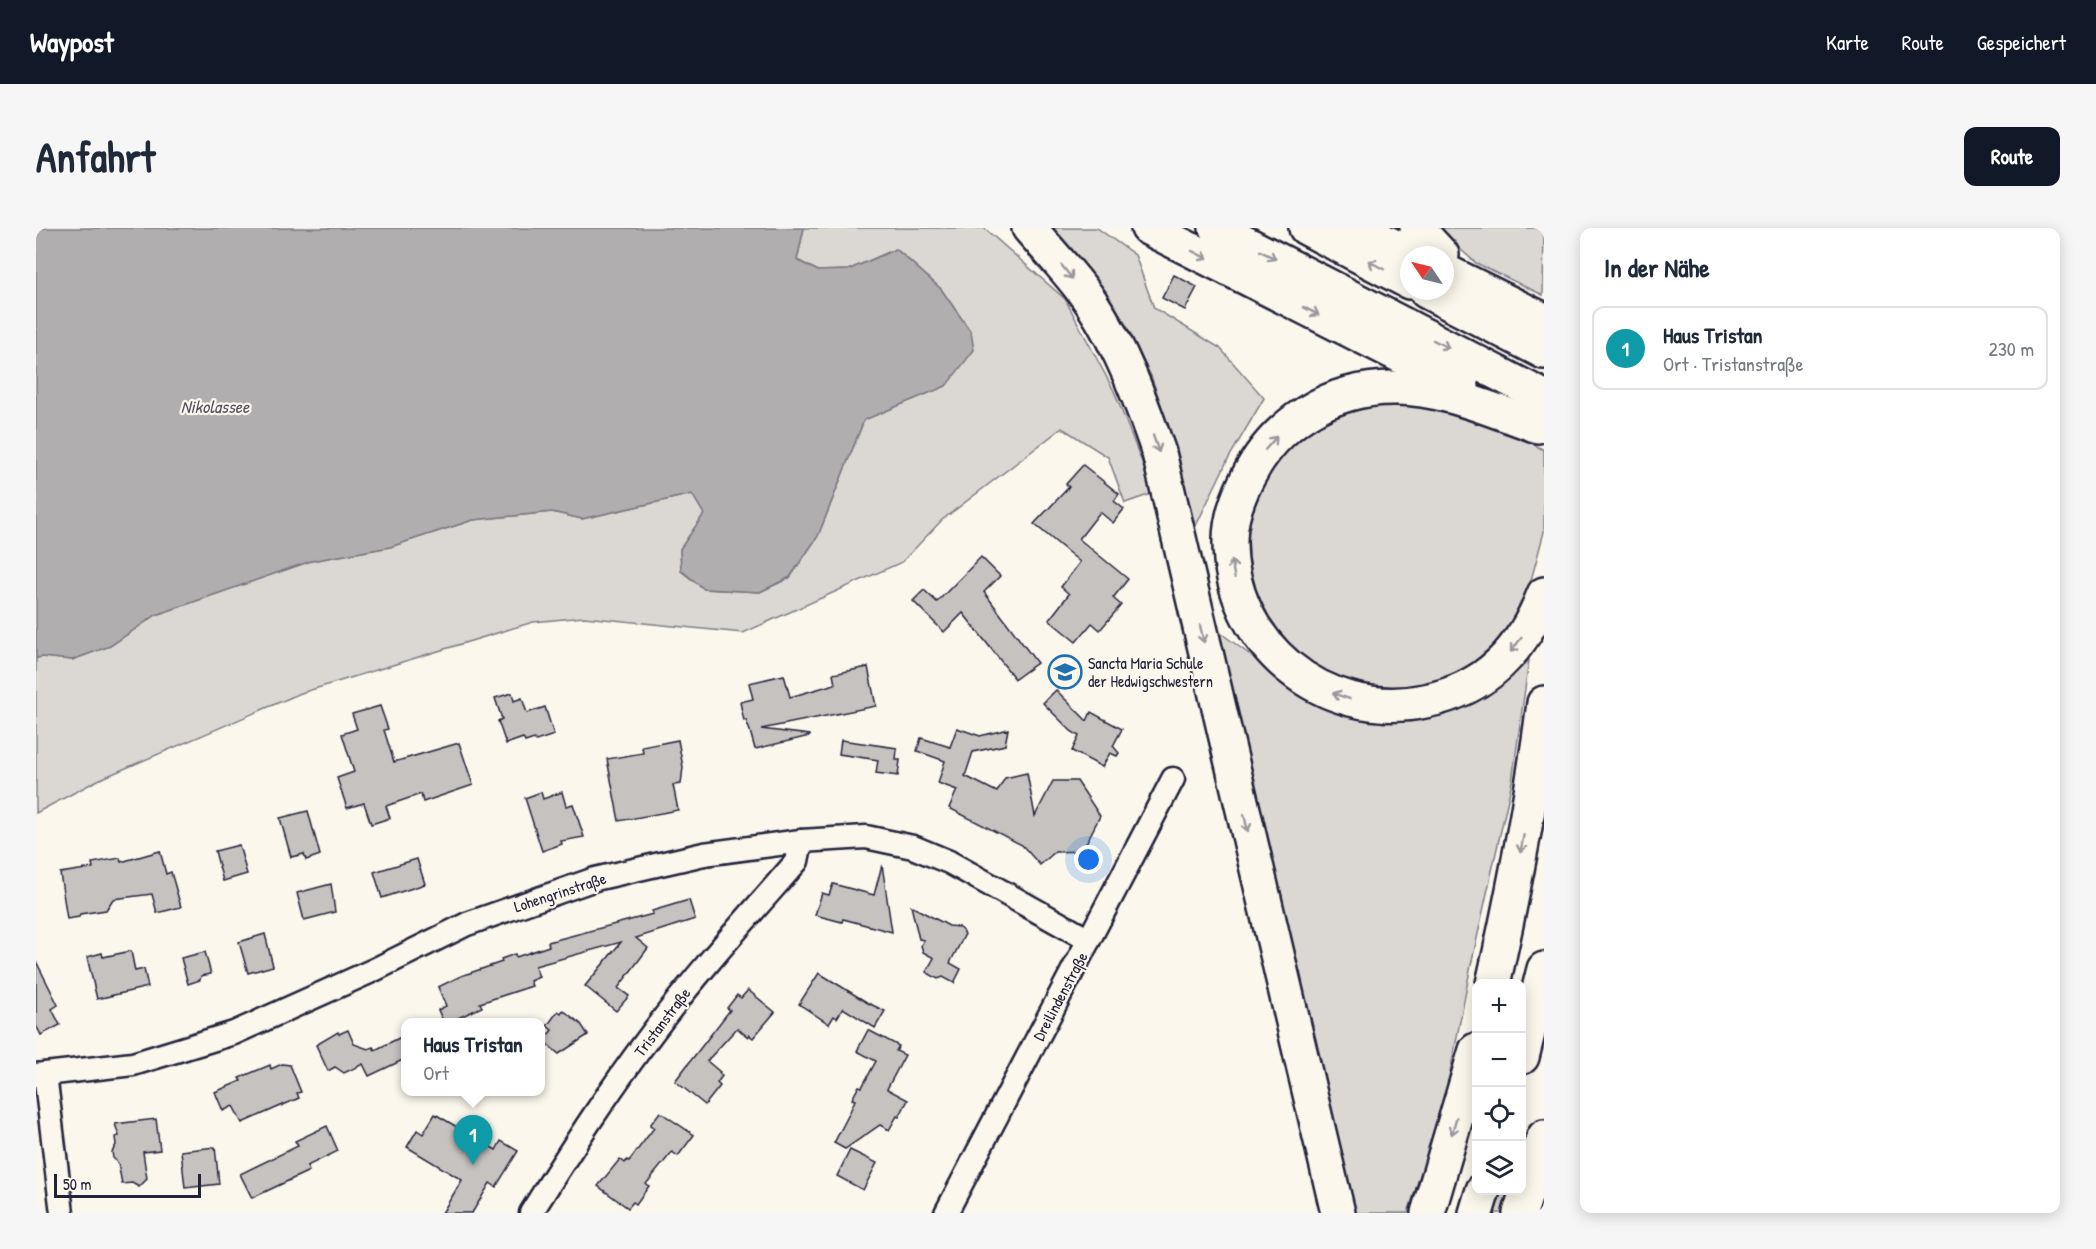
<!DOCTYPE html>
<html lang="de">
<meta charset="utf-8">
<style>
:root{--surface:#fff;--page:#f6f6f7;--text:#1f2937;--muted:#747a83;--line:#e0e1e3;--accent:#111827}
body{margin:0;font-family:"Patrick Hand",sans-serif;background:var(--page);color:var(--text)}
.controls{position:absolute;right:18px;bottom:18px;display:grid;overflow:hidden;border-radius:12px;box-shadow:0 3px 15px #0003}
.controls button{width:54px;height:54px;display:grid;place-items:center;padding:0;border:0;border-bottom:2px solid var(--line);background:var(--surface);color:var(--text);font:30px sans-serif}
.compass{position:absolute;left:1364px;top:18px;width:54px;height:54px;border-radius:50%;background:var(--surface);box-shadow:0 3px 15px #0003;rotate:305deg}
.scale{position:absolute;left:18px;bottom:15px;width:147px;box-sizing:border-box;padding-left:6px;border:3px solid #22223b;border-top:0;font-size:16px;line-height:21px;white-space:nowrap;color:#22223b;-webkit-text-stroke:4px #fbf7ec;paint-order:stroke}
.you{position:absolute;left:1053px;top:632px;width:21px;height:21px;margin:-15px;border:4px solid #fff;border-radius:50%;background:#1a73e8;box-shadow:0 0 0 9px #1a73e833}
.badge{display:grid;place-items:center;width:39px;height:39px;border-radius:50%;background:var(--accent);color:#fff;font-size:20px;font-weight:700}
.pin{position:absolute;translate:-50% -50px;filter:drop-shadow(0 2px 3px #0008)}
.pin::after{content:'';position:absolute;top:32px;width:21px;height:18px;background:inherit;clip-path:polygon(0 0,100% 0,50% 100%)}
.popup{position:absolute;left:365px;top:790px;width:144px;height:78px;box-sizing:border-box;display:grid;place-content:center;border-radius:12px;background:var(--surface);filter:drop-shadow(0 2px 4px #0005);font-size:20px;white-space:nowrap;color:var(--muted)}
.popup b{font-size:22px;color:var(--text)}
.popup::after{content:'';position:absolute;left:50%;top:100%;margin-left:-12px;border:12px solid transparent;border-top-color:var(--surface)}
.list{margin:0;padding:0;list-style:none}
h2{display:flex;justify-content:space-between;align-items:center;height:78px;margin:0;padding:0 24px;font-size:26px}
h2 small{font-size:20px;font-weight:400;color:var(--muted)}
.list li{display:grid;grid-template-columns:39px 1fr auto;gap:18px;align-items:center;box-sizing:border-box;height:84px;margin:0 12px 12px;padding:0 12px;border:2px solid var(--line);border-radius:12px}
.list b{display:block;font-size:22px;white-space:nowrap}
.list p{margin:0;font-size:20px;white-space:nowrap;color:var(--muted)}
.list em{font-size:20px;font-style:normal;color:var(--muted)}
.icon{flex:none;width:33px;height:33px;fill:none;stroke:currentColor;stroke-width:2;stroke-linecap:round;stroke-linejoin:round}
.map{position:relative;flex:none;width:1508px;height:985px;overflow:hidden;border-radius:12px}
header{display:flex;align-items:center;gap:36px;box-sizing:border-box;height:84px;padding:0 30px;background:var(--accent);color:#fff}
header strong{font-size:28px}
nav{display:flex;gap:33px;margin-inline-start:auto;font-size:21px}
.intro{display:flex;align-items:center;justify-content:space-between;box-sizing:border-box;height:144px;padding:0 36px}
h1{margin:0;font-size:42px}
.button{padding:15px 27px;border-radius:12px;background:var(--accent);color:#fff;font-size:21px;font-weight:700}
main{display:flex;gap:36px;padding:0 36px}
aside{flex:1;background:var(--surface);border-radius:12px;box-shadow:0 3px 15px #0003}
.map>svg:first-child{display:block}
.green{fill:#dbd8d3;stroke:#7e7d87;stroke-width:1.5}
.water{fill:#b1aeb0;stroke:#787681;stroke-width:1.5}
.building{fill:#c6c2c0;stroke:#22223b;stroke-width:1.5}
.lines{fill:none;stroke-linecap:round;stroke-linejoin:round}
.street-casing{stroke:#22223b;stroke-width:27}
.primary-casing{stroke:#22223b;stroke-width:38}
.highway-casing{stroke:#22223b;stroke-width:38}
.street{stroke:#fbf7ec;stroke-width:22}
.primary{stroke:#fbf7ec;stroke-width:33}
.highway{stroke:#fbf7ec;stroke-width:33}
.oneway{stroke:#99979c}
.labels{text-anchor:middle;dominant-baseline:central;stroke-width:4.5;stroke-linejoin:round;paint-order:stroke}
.poi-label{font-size:16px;fill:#22223b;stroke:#fbf7ec;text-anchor:start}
.street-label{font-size:16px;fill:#22223b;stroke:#fbf7ec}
.water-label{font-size:18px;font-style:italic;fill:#545364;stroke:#fbf7ec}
</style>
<header>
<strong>Waypost</strong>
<nav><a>Karte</a><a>Route</a><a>Gespeichert</a></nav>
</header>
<div class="intro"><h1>Anfahrt</h1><a class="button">Route</a></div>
<main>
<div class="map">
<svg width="1508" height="985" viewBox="0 0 1508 985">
<rect width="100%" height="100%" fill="#fbf7ec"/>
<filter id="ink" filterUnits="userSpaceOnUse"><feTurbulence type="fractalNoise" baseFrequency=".0167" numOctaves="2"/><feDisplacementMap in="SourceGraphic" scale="12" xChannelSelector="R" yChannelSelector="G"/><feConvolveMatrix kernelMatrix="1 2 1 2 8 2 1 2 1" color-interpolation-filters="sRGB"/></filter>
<g filter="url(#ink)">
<!-- green -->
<g class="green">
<path d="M768,0H948L1029,71L1078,163L1118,265L1089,275L1072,229L1026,200L906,292L866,334L707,405L548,389L497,394L265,465L62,552L0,585V430L6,429L36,432L74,418L120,387L275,333L354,319L437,292L516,284L546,291L657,266L668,286L644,321L645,343L668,361L724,364L754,350L782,308L828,192L910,158L935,104L905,61L860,21L812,42L782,43L761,32Z"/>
<path d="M1013,0H1061L1099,27L1118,80L1184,120L1228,170L1191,233L1157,304L1143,229L1115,148L1088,95L1055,46Z"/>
<path d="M1400,0H1508L1507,67L1440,35Z"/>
<path d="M1393,176L1456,194L1508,222V304L1494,356L1475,394L1458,416L1435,437L1404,452L1361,461L1319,457L1285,442L1264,426L1231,393L1218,366L1212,343L1209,317L1212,295L1218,274L1234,239L1254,214L1315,177Z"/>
<path d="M1178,400L1221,432L1252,460L1299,484L1348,495L1404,487L1444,472L1470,454L1493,432L1476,553L1435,737L1410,865L1372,985H1315Z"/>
<path d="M1457,963H1482L1475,985H1450Z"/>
</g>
<!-- water -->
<path class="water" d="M0,0H768L761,32L782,43L812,42L860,21L905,61L935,104L938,122L910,158L828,192L782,308L754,349L724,364L668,361L645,342L644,321L668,286L656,266L546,291L516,284L437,292L354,319L275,333L120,387L74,418L36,432L6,429L0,430Z"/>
<!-- building -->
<g class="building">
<path d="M1138,47L1161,59L1149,82L1126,70Z"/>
<path d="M1047,237L1083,266L1078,273L1088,281L1077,295L1064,284L1043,311L1092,351L1077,370L1085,377L1064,402L1056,395L1040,414L1013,392L1033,366L1025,359L1044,334L998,296L1033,259L1030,256Z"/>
<path d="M945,329L964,348L948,364L1001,435L979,451L927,385L908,404L877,373L888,362L901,374Z"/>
<path d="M832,439L840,478L725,501L774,507V508L719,521L714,503L710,492L708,493L704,474L717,471L713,455L748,447L754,469L799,456L797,446Z"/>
<path d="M1020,462L1051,493L1055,484L1086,501L1077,518L1083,525L1081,528L1074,525L1066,539L1036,523L1043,508L1035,503L1007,475Z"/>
<path d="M476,465L478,473L486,470L491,485L509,479L518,507L500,513L498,511L489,514L487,510L470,516L462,493L466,491L459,470Z"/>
<path d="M344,478L352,501L348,502L358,534L423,515L437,557L387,574L385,566L350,578L354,590L335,596L328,575L311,580L301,550L318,544L306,506L321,501L316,486Z"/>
<path d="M921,500L944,508L972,501L969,517L937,524L929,548L961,564L969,550L991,545L999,588L1017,553H1041L1064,588L1046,623L1019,624L1004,637L986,617L913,580L921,562L902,555L909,533L881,523L885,510L914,519Z"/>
<path d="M642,512L647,539L645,556L637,557L642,582L583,593L571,531L607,525L606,519Z"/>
<path d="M805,512L861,520L860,532H864L862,548L840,545L842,532L803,526Z"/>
<path d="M505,564L507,571L526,564L530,578L537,576L548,609L525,613L526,616L506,623L489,570Z"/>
<path d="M272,583L284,627L270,632L268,626L255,629L244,590Z"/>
<path d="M203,617L211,646L187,653L179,623Z"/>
<path d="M124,623L130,646L135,644L145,679L121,685L116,666L77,671L70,682L44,686L43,689L31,691L24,645L57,640L56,635L84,630L85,634Z"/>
<path d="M381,631L389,656L346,670L338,644Z"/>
<path d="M846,637L856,704L807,691L806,694L779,687L786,665L793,667L797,656L838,667Z"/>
<path d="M295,656L299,684L268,692L261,665Z"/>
<path d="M653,672L659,691L600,710L612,720L582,760L593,768L580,783L549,758L585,714L499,738L503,749L494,753L496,758L444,775L446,779L411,795H408L402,782L410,778L402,759L425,748L466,734L465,731L479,726L480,729L513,718L512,714L617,686L616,683Z"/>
<path d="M875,678L913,698L923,699L929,706L914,735L925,741L918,755L907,749L902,751L890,744L898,730L887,724L885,717L888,712L883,711Z"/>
<path d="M229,706L237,738L212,745L203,714Z"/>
<path d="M95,723L99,743L108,741L112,759L61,771L51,729L66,725L67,729Z"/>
<path d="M169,724L175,746L165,748L164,752L152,756L145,730Z"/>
<path d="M0,733L22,777L16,781L24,797L5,807L0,797Z"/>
<path d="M783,745L832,775L849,783L839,800L807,780L801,790L798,788L793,796L763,776Z"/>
<path d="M712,762L739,784L717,810L713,807L712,809L701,800L671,833L684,844L683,845L686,848L681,855L684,858L669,877L639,853L694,782L691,780L701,767L705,770Z"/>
<path d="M527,782L545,796L552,807L523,826L507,813L516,802L511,798L522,783L525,785Z"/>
<path d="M312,802L318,816L332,821L337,819L339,822L369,807V831L333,848L327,836L308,845L299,839L292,843L280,817L302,804L303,806Z"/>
<path d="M832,802L863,818L860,823L869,827L851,861L872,872L863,889L861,888L853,902L844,897L809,921L798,915L813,886L819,872L816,871L823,858L826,859L840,833L821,823Z"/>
<path d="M246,836L254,837L265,864L261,865L263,870L206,895L197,878L187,883L179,864L205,853L203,850L234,837L235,841Z"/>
<path d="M624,884L658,907L642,928L636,924L610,956L613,958L600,976L597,974L592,980L562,958L584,931L589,935L591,932L593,933L618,900L614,897Z"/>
<path d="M399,886L460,922L465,913L482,923L460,959L454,955L436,985H406L426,952L371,919L381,902L387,906Z"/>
<path d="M120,891L124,922L107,924L111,951L103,959L96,955L86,956L82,935L77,930L76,924L80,917L79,909L83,908L79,896Z"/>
<path d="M291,898L302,923L271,938L273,943L216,970L204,946L262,918L259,913Z"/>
<path d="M179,919L183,956L149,960L145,923Z"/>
<path d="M814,922L841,935L827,962L801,948Z"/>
</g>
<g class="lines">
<defs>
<g id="street">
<path d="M9,846L26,985"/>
<path d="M0,847L97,836L198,805L338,742L431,696L559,651L668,626L765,613L830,609L877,619L913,634L1053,712"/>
<path d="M495,985C534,923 573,862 617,804C662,744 712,689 761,633L765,613"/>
<path d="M910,985L1137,551"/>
</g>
<g id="primary">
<path d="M1486,829L1508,741"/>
<path d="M1440,985L1447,962"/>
<path d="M1484,985L1508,909"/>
</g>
<g id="highway">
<path d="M993,0C1014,24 1037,48 1055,74C1086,121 1105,173 1123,225L1302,985"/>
<path d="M1112,0L1426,159"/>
<path d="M1180,0L1508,169"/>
<path d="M1270,0L1373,54"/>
<path d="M1321,0L1376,27"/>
<path d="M1381,0L1406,27"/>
<path d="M1409,43L1508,92"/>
<path d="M1390,63L1508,124"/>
<path d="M1502,198C1456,182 1406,159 1357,160C1294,160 1239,195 1211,251C1202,269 1194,290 1194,312C1193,415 1287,494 1389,473C1450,461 1486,423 1508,366"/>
<path d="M1457,756C1478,663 1496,570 1508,475"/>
<path d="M1392,985L1440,822"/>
</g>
</defs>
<!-- street casing -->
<use href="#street" class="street-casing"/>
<!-- primary casing -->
<use href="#primary" class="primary-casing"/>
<!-- highway casing -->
<use href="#highway" class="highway-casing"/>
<!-- street -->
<use href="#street" class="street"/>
<!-- primary -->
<use href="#primary" class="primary"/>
<!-- highway -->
<use href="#highway" class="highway"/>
</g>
<!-- one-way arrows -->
<defs><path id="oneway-shaft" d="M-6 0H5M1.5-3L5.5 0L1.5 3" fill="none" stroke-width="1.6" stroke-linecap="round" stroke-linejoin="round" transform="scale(1.5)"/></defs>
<g class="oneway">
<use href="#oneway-shaft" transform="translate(1164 27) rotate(27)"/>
<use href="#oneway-shaft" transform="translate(1232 27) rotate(27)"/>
<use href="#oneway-shaft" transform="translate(1340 37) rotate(-152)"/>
<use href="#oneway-shaft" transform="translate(1031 44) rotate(52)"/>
<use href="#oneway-shaft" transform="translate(1275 83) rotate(27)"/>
<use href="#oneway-shaft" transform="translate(1405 116) rotate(27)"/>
<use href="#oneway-shaft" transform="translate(1235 215) rotate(-49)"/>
<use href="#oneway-shaft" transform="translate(1120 216) rotate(71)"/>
<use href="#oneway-shaft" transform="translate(1197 341) rotate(-100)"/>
<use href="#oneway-shaft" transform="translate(1166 406) rotate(77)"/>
<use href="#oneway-shaft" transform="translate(1480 417) rotate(127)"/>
<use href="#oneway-shaft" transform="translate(1305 468) rotate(-161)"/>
<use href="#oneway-shaft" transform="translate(1210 595) rotate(77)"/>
<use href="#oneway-shaft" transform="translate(1486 616) rotate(100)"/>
<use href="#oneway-shaft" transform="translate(1418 898) rotate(106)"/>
</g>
</g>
<!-- icons -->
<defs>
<symbol id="school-ring" viewBox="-11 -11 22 22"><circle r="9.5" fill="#fbf7ec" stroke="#1f6fb2" stroke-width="1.5"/><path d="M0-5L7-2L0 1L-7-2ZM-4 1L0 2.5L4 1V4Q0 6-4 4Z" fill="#1f6fb2"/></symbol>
</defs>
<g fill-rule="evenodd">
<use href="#school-ring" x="1010" y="425" width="38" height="38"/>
</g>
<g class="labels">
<!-- poi labels -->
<g class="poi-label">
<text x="1052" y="435">Sancta Maria Schule<tspan x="1052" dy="18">der Hedwigschwestern</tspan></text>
</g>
<!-- street labels -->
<g class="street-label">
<text transform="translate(524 664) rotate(-18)">Lohengrinstraße</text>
<text transform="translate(1024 768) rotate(-62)">Dreilindenstraße</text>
<text transform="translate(626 794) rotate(-53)">Tristanstraße</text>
</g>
<!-- water labels -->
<g class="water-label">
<text x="179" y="178">Nikolassee</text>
</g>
</g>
</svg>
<div class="controls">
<button>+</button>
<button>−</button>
<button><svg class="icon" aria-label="locate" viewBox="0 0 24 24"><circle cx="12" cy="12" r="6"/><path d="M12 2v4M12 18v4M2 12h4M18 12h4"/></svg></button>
<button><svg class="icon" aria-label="layers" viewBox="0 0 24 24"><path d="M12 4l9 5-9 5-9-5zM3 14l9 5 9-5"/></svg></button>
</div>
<svg class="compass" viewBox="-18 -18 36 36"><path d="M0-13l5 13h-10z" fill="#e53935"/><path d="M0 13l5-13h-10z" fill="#747a83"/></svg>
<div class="scale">50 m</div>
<div class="you"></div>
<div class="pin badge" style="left:437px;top:937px;background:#0f9aa8">1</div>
<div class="popup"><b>Haus Tristan</b>Ort</div>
</div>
<aside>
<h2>In der Nähe<small></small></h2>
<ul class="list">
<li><span class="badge" style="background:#0f9aa8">1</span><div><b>Haus Tristan</b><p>Ort · Tristanstraße</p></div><em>230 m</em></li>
</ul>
</aside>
</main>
